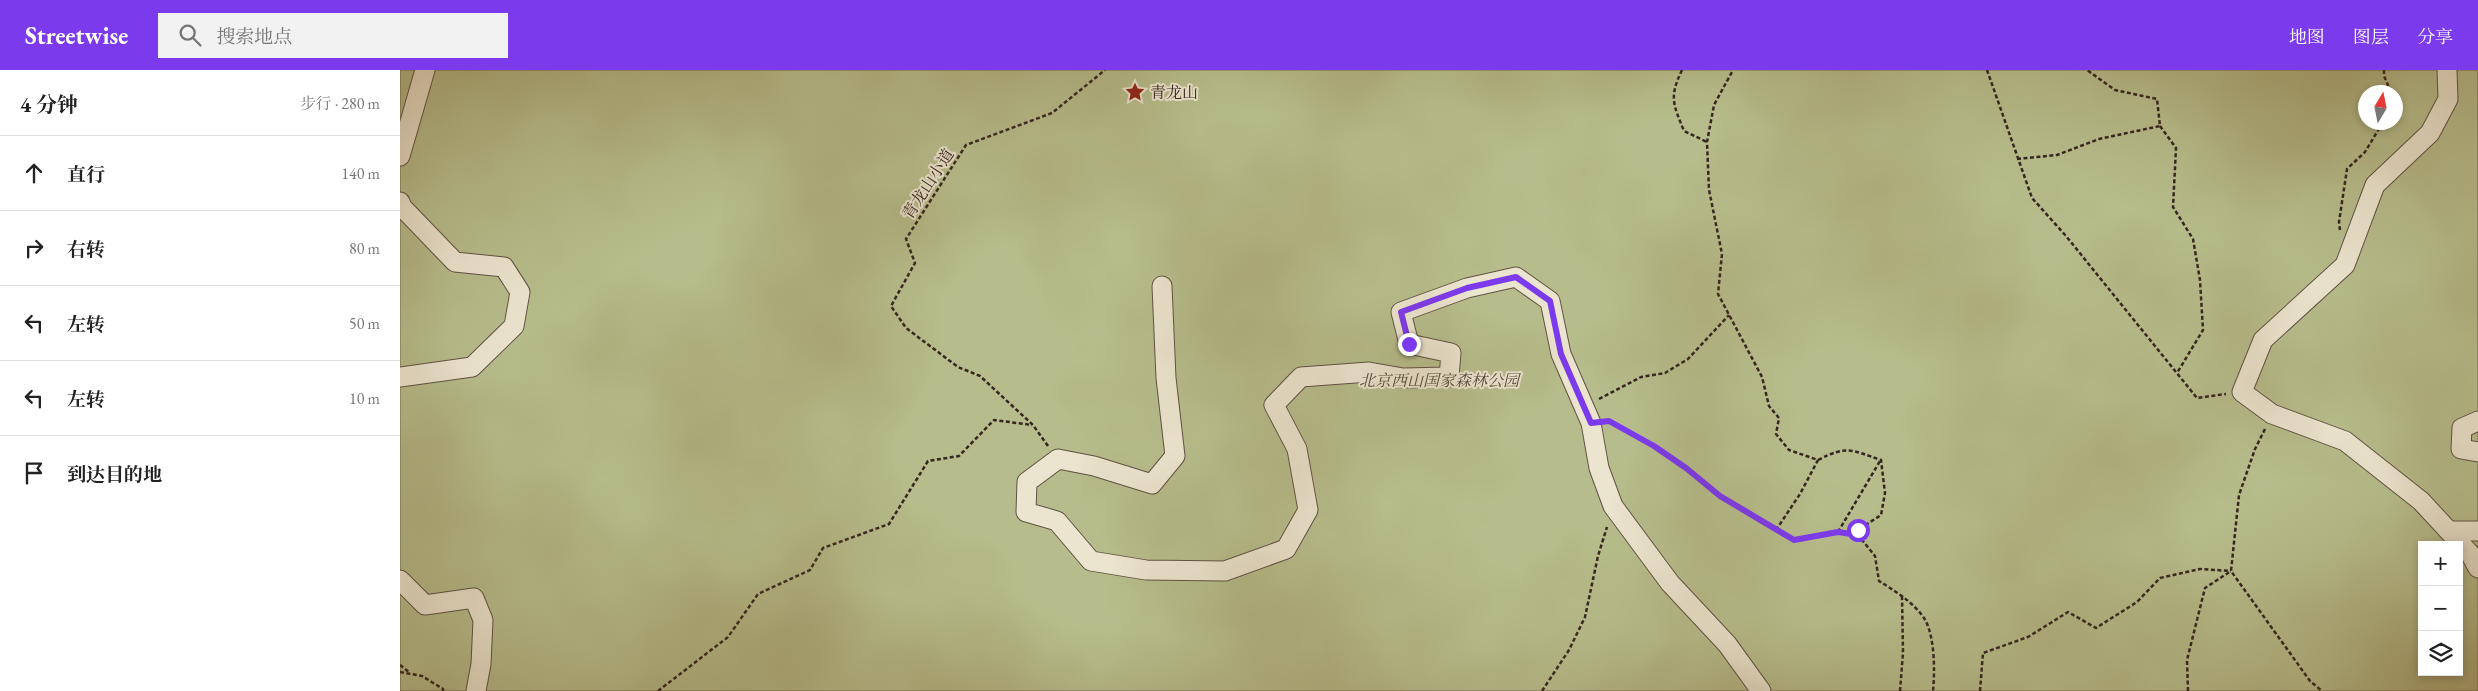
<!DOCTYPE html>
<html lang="zh">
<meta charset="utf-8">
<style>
:root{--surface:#fff;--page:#f2f2f2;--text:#222;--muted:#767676;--line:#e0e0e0;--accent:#7c3aed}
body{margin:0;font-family:"EB Garamond","Noto Serif SC",serif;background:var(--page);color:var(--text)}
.controls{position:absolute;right:15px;bottom:15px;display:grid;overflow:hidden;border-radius:0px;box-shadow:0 2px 8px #0003}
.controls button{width:45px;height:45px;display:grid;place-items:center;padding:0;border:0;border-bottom:1px solid var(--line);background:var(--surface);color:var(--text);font:25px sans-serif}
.compass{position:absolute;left:1958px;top:15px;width:45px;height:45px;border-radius:50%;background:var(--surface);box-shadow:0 2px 8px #0003;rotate:10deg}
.stop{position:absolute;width:15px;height:15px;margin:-11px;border:4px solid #7c3aed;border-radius:50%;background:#fff}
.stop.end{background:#7c3aed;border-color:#fff;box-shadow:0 1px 5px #0008}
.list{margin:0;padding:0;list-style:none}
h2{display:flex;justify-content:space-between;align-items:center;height:65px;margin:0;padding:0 20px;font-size:21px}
h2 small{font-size:16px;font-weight:400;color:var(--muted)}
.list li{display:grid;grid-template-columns:32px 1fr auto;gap:15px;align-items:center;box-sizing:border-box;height:75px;padding:0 20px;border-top:1px solid var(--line)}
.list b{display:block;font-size:19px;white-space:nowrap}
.list em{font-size:16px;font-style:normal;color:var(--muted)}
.icon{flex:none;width:28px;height:28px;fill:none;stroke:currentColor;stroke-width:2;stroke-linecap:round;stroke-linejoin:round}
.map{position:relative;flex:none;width:2078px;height:621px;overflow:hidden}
header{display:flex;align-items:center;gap:30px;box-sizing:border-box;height:70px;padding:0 25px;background:var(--accent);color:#fff}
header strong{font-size:24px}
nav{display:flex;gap:28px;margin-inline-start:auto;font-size:18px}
.search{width:350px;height:45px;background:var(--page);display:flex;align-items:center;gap:12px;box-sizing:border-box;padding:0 18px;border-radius:0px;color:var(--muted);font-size:19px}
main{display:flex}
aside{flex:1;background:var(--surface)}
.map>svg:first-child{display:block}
.green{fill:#b6bc8b;stroke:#767156;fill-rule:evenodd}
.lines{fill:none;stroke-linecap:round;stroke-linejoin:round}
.minor-casing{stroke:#605245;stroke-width:21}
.path{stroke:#362620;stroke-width:2.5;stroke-dasharray:4 2.5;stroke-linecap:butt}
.minor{stroke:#ebe4ce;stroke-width:19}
.route{stroke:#7c3aed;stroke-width:6}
.labels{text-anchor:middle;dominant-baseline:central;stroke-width:4;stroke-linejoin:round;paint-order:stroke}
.poi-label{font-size:16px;fill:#362620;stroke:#ebe4ce;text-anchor:start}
.street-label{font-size:16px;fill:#362620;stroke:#ebe4ce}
.park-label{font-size:16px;font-style:italic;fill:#564c3b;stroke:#ebe4ce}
</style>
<header>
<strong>Streetwise</strong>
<div class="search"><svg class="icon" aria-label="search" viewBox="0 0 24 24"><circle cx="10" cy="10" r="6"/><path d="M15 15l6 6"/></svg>搜索地点</div>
<nav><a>地图</a><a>图层</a><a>分享</a></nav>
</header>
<main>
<aside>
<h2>4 分钟<small>步行 · 280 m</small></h2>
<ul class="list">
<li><svg class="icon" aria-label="ahead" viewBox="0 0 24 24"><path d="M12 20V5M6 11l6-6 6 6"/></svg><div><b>直行</b></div><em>140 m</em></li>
<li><svg class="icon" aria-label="right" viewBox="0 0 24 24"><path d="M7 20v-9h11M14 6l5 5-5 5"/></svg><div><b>右转</b></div><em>80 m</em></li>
<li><svg class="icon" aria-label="left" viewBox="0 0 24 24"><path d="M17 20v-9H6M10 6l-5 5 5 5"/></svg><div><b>左转</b></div><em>50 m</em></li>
<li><svg class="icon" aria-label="left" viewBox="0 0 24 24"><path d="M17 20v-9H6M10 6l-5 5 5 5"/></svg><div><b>左转</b></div><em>10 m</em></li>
<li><svg class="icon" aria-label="arrive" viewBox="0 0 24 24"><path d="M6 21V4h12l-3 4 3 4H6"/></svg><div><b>到达目的地</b></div></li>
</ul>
</aside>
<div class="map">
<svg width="2078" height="621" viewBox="0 0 2078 621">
<rect width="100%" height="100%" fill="#e0d5b4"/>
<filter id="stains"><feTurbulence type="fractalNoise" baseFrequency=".004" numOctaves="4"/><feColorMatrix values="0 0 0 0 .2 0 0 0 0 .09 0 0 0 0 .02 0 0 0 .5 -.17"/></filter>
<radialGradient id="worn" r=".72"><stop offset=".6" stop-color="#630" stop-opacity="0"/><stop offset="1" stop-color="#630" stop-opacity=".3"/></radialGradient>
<!-- green -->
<path class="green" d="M0,0H2078V621H0ZM1966,22H1996V52H1966ZM2022,475H2059V602H2022Z"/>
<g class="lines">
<defs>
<g id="minor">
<path d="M2047,0L2048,29L2030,63L1975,115L1945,195L1863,270L1842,322L1872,344L1945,371L2021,431L2071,485L2078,498"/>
<path d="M0,86L25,0"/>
<path d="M0,132L2,137L55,192L104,197L120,222L114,256L72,297L0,307"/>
<path d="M762,216L766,308L775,386L752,414L694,396L658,389L627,412L626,442L657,451L691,491L746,500L825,501L886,479L908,440L897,379L874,335L901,307L969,302L1003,308L1049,307L1051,283L1009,274L1001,242L1067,218L1116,207L1150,231L1161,284L1191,353L1199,398L1213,436L1270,513L1327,574L1361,621"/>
<path d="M2078,351L2062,358L2061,379L2078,382"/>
<path d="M2050,461H2078"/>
<path d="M0,510L25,535L74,528L83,550L81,594L76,621"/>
</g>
</defs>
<!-- minor casing -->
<use href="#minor" class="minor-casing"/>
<!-- path -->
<g class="path">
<path d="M1282,0C1269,27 1273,34 1284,61L1307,72"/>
<path d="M1587,0L1632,128L1666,166L1797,328L1826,324"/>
<path d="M1984,0V6L1991,22"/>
<path d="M1760,56L1776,78L1773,137L1793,169L1800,210L1803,260L1777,303"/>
<path d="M1617,89L1657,85L1699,69L1760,56L1757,29L1715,20L1687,0"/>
<path d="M1940,160L1939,152L1947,99L1965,82L1983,52"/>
<path d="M1199,329L1241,307L1265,303L1288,289L1329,245"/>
<path d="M1207,351L1254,376L1286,398L1320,426L1376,460L1400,424L1418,390L1389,380L1376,364L1379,348L1369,336L1362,307L1318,224L1322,184L1309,120L1307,72L1314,35L1333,0"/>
<path d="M1865,359L1855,379L1839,425L1831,501L1910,611L1922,621"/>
<path d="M648,376L633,355L580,306L558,297L506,258L491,236L515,193L506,169L566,75L652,43L705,0"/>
<path d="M1418,390C1447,375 1451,380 1481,390L1485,423L1481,445L1458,460V465"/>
<path d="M1376,460L1394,470L1438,462L1458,465L1475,486L1479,511C1495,521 1513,532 1524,548C1535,565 1535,602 1533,621"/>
<path d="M1438,462L1480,391"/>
<path d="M0,595L10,603"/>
<path d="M0,602L22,606L43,619V621"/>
<path d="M258,621L328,567L358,524L410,500L423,478L489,454L528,391L559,386L594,350L632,355"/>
<path d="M1142,621L1169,580L1185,547L1198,486L1207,457"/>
<path d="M1500,621L1503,583L1502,525"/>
<path d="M1580,621L1583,583L1628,567L1668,542L1696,558L1737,532L1760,508L1800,499L1831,501"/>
<path d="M1788,621L1787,590L1805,518L1831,501"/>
</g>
<!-- minor -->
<use href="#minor" class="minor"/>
</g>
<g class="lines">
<!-- route -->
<path class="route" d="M1009,274L1001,242L1067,218L1116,207L1150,231L1161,284L1191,353L1209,351L1254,376L1286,398L1320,426L1394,470L1438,462L1458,465V460"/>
</g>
<!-- icons -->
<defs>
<symbol id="sight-bare" viewBox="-9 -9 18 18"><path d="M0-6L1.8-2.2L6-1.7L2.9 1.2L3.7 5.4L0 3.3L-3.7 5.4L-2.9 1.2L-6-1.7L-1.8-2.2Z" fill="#8f2418" stroke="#ebe4ce" stroke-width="2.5" paint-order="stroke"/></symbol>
</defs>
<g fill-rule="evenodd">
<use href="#sight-bare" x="721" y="8" width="28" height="28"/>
</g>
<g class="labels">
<!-- poi labels -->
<g class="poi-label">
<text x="750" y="22">青龙山</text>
</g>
<!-- street labels -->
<g class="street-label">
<text transform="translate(528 114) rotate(-57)">青龙山小道</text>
</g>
<!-- park labels -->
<g class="park-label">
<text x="1039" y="310">北京西山国家森林公园</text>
</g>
</g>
<rect width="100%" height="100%" filter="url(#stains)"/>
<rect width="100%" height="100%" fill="url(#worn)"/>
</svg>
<div class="controls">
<button>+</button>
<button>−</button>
<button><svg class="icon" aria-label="layers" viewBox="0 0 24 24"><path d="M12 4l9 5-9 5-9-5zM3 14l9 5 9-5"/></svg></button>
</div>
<svg class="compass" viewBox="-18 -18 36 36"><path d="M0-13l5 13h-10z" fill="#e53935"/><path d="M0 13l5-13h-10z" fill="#767676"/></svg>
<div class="stop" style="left:1458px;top:460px"></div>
<div class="stop end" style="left:1009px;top:274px"></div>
</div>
</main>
